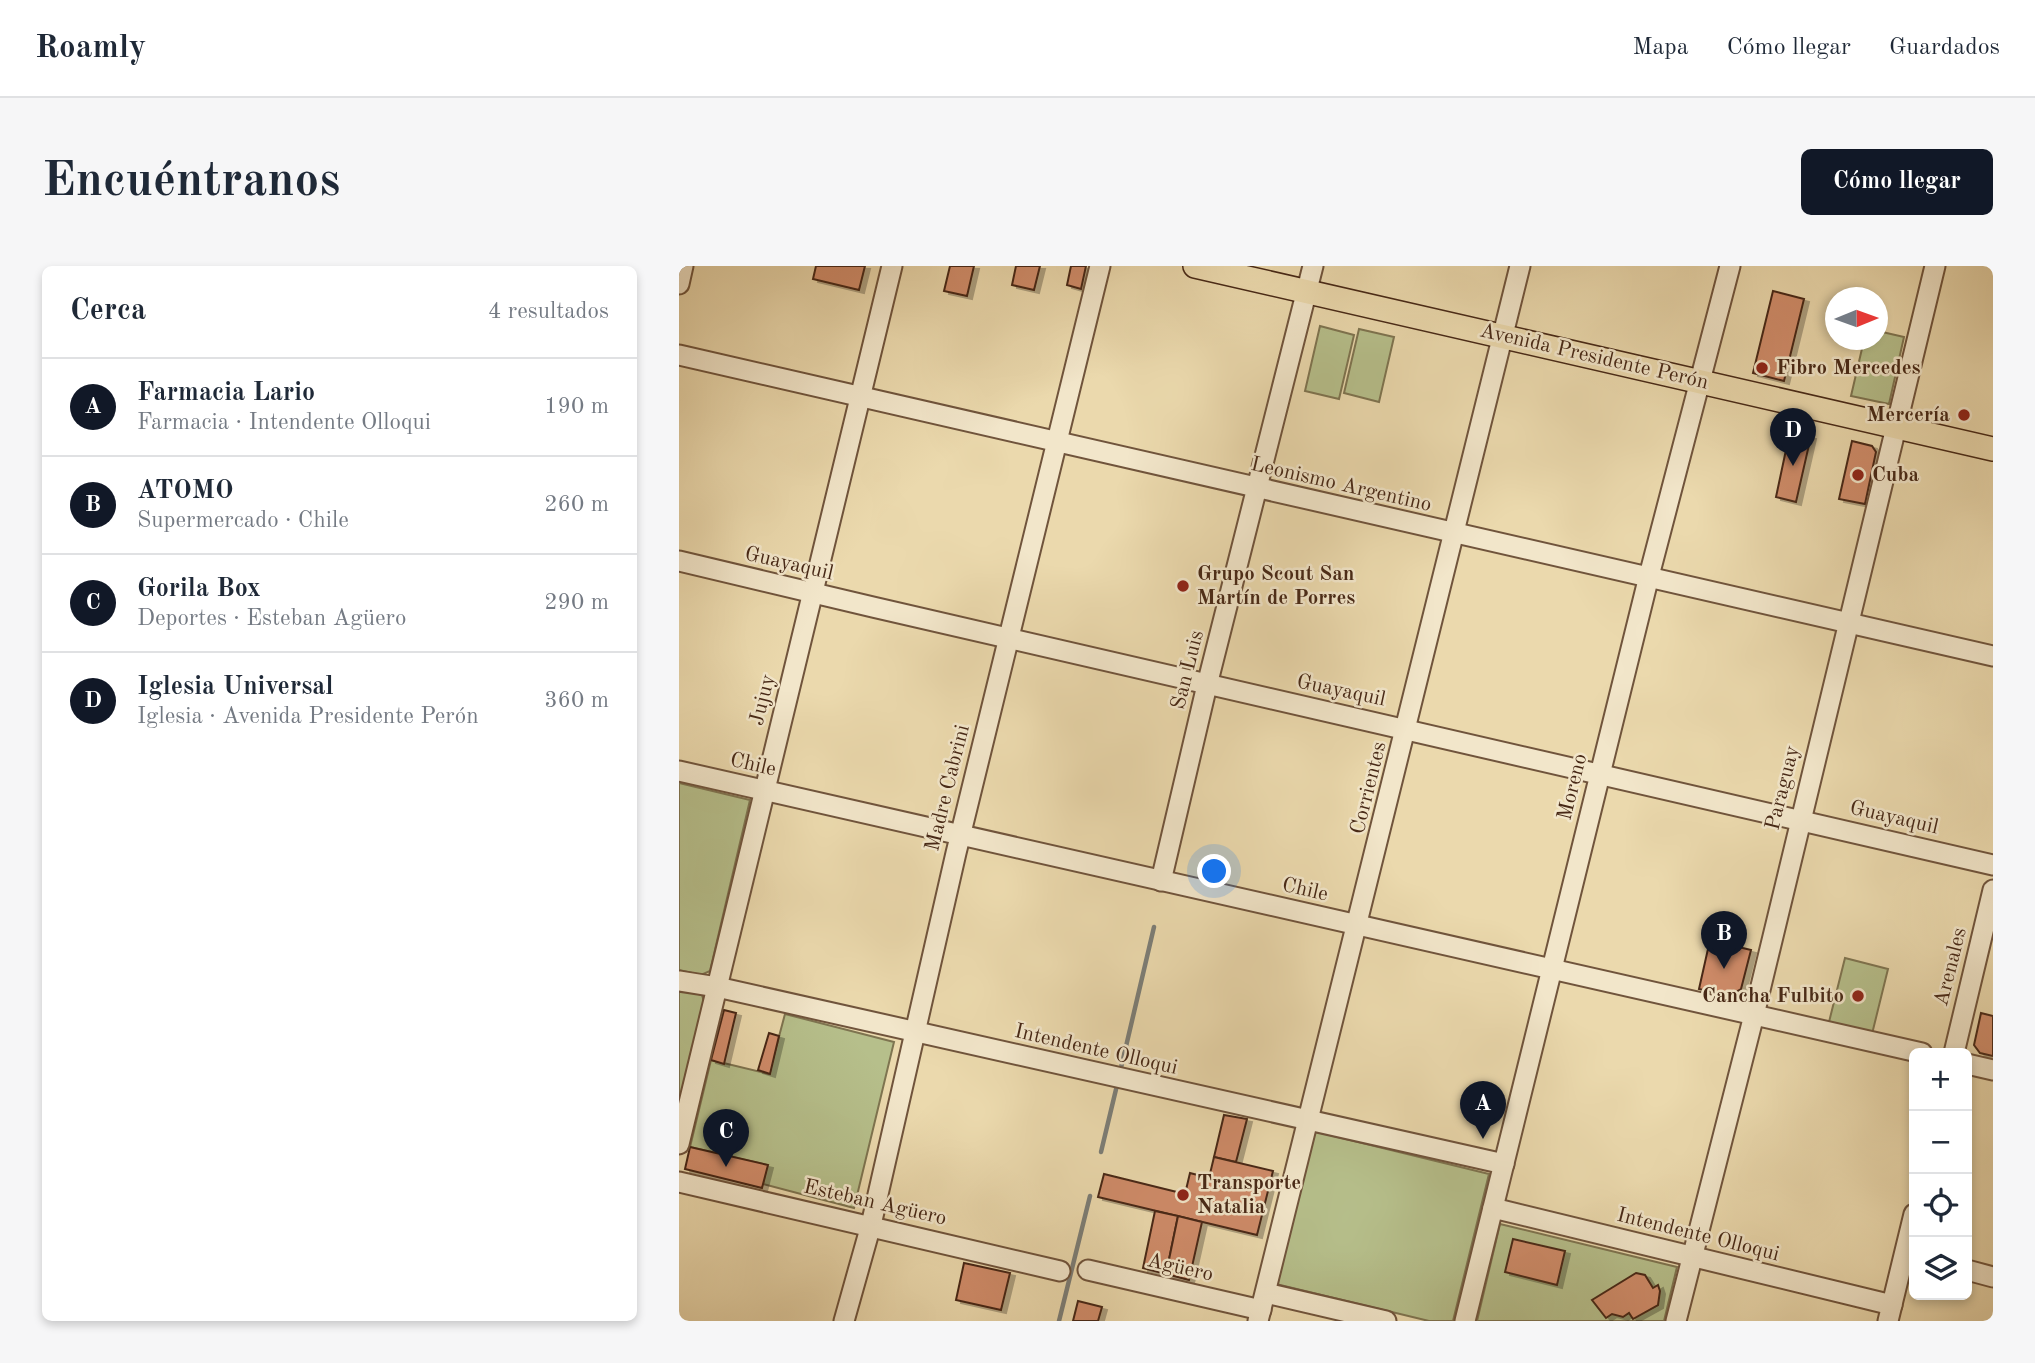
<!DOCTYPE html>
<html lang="es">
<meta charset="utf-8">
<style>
:root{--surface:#fff;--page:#f6f6f7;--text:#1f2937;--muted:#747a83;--line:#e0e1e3;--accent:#111827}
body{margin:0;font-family:"Old Standard TT",serif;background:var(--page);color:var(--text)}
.controls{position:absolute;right:21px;bottom:21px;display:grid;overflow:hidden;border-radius:10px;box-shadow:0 4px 10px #0003}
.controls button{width:63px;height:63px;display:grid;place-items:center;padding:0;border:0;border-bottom:2px solid var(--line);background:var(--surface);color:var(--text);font:35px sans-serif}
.compass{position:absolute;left:1146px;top:21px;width:63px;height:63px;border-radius:50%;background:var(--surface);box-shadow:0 4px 10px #0003;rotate:89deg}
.you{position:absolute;left:536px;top:606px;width:24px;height:24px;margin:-18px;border:5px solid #fff;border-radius:50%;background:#1a73e8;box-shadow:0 0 0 10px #1a73e833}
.badge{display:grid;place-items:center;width:46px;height:46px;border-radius:50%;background:var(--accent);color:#fff;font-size:23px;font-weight:700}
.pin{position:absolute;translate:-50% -58px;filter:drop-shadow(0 2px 4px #0008)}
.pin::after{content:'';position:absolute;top:37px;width:24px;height:21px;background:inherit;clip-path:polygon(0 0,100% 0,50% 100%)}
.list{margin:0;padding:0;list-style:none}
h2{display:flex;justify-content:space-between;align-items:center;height:91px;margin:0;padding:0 28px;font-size:30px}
h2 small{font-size:23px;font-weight:400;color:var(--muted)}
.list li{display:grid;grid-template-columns:46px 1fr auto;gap:21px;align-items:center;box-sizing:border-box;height:98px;padding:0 28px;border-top:2px solid var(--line)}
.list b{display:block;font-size:26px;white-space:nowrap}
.list p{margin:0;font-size:23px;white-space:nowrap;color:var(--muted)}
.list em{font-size:23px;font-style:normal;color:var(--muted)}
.icon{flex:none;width:38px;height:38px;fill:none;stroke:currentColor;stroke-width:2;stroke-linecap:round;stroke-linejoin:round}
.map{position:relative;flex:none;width:1314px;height:1055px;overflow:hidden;border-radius:10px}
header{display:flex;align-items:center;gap:42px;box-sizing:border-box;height:98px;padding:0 35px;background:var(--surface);border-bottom:2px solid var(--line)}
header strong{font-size:33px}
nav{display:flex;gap:38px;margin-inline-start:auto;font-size:24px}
.intro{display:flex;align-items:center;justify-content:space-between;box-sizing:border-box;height:168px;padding:0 42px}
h1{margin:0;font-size:49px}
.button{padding:18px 32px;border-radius:10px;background:var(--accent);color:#fff;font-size:24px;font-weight:700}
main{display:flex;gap:42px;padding:0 42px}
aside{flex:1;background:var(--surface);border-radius:10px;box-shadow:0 4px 10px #0003}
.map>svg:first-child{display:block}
.green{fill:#b6bf8b;stroke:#7e7450;stroke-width:2}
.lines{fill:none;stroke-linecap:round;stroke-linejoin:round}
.stream{stroke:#7c7e77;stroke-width:4.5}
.building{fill:#d08c6a;stroke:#472816;stroke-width:2;filter:url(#shadow)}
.minor-casing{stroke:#70543c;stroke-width:23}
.major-casing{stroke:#472816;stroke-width:26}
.minor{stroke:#f2e6ca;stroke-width:19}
.major{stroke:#ebd9ad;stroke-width:23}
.poi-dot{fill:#8f2418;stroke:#f2e6ca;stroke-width:2.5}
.labels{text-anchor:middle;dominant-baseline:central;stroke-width:5;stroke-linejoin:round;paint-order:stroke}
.street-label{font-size:21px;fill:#472816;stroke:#f2e6ca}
.poi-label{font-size:21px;font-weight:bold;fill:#472816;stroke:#f2e6ca;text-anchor:start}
</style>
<header>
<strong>Roamly</strong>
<nav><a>Mapa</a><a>Cómo llegar</a><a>Guardados</a></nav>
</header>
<div class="intro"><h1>Encuéntranos</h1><a class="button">Cómo llegar</a></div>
<main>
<aside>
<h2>Cerca<small>4 resultados</small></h2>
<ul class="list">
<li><span class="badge">A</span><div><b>Farmacia Lario</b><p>Farmacia · Intendente Olloqui</p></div><em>190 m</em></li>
<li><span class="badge">B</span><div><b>ATOMO</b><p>Supermercado · Chile</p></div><em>260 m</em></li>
<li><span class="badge">C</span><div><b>Gorila Box</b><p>Deportes · Esteban Agüero</p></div><em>290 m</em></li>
<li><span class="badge">D</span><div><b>Iglesia Universal</b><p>Iglesia · Avenida Presidente Perón</p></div><em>360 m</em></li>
</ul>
</aside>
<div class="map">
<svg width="1314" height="1055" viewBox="0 0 1314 1055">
<defs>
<filter id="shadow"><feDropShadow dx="5" dy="3" stdDeviation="0" flood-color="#0004"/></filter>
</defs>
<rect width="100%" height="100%" fill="#ebd9ad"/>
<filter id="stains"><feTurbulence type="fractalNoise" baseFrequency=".00286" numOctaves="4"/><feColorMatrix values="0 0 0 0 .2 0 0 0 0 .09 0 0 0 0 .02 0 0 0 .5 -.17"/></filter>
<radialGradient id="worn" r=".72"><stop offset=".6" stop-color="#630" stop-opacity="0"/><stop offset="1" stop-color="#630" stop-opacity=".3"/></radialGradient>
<!-- green -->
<g class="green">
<path d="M641,60L675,69L660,133L626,125Z"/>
<path d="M680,63L715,71L700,136L665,127Z"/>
<path d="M1199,65L1225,71L1210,138L1172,130L1185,74H1198Z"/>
<path d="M0,517L71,534L31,705L22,709L0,704Z"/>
<path d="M1166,692L1209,703L1193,768L1150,756Z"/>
<path d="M0,723L23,729L27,742L0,851Z"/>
<path d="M106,748L215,776L175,942L84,918L88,899L11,881L32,794L90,808Z"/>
<path d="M634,865L810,908L774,1055H750L597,1018Z"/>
<path d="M821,958L998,1001L985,1055H798Z"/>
</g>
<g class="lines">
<!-- stream -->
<g class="stream">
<path d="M441,806L475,661"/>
<path d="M422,886L439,815"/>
<path d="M380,1055L411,930"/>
</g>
</g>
<!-- building -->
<g class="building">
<path d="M137,0H186L180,24L134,13Z"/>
<path d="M271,0H295L288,30L265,25Z"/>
<path d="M337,0H361L355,24L333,19Z"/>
<path d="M392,0H407L402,23L388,19Z"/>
<path d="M1094,25L1125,33L1105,115L1074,107Z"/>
<path d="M1111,165L1132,170L1117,236L1097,231Z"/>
<path d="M1173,175L1193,180L1197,186L1186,238L1160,233Z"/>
<path d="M1031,674L1072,684L1062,723L1050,730L1020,723Z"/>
<path d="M45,744L57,747L45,798L32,794Z"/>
<path d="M1302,747L1314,750V790L1301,787L1295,779Z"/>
<path d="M90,767L100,770L91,808L79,804Z"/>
<path d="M545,849L568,853L557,896L535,891Z"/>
<path d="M11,881L89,899L83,922L6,903Z"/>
<path d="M535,891L594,905L578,969L419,931L425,908L506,928L511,907L530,912Z"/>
<path d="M476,945L499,950L487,1008L464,1002Z"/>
<path d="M499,950L523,956L510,1014L487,1008Z"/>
<path d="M834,973L886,985L878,1019L826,1006Z"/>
<path d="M285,997L331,1007L322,1044L277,1034Z"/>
<path d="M957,1007L966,1009L974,1022L979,1019L981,1025L979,1039L954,1053L950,1047L944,1051L933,1048L927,1052L913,1034Z"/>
<path d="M399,1035L423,1041L419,1055H394Z"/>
</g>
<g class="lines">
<defs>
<g id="minor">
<path d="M0,18L4,0"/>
<path d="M0,89L1314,390"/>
<path d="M0,295C437,400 876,496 1314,599"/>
<path d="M0,505L1243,787"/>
<path d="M482,615L528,419L634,0"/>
<path d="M0,715L38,721L825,898"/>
<path d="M1275,787L1314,624"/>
<path d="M1288,798L1314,804"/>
<path d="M0,878L213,0"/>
<path d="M0,916L381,1005"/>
<path d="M814,942L1213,1039"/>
<path d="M409,1004L582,1044"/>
<path d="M1288,1004L1314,1011"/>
<path d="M587,1027L707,1055"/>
<path d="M165,1055L192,959L277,587L421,0"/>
<path d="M579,1055L841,0"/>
<path d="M786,1055L970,310L1051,0"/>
<path d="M997,1055L1075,749L1256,0"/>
<path d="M1209,1055L1235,948"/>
</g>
<path id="major" d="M516,0L1314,183"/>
</defs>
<!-- minor casing -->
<use href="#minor" class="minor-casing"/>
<!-- major casing -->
<use href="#major" class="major-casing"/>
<!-- minor -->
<use href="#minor" class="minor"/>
<!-- major -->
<use href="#major" class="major"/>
</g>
<!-- markers -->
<g class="poi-dot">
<circle cx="1083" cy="102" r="7"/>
<circle cx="1285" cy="149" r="7"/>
<circle cx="1179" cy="209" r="7"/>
<circle cx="504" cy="320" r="7"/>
<circle cx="1179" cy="730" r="7"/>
<circle cx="504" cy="929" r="7"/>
</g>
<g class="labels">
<!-- street labels -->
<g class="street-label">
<text transform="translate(915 91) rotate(13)">Avenida Presidente Perón</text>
<text transform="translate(662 219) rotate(13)">Leonismo Argentino</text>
<text transform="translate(110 298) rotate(13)">Guayaquil</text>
<text transform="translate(509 404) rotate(-76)">San Luis</text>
<text transform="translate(662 425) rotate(12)">Guayaquil</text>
<text transform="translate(84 434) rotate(-76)">Jujuy</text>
<text transform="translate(74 499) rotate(13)">Chile</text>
<text transform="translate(894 521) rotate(-76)">Moreno</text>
<text transform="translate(269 522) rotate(-76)">Madre Cabrini</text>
<text transform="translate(690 522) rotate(-76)">Corrientes</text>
<text transform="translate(1104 522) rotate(-76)">Paraguay</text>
<text transform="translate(1215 552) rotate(13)">Guayaquil</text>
<text transform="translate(626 624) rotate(13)">Chile</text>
<text transform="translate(1272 701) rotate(-76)">Arenales</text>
<text transform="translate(417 784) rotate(13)">Intendente Olloqui</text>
<text transform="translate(196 937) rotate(13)">Esteban Agüero</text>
<text transform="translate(1019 969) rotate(14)">Intendente Olloqui</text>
<text transform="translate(501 1002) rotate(13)">Agüero</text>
</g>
<!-- poi labels -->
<g class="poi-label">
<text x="1097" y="102">Fibro Mercedes</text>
<text x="1271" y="149" text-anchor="end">Mercería</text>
<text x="1193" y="209">Cuba</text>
<text x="518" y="308">Grupo Scout San<tspan x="518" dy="24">Martín de Porres</tspan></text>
<text x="1165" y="730" text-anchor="end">Cancha Fulbito</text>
<text x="518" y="917">Transporte<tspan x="518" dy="24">Natalia</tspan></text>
</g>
</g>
<rect width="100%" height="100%" filter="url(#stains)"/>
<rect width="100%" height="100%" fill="url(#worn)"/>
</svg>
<div class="controls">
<button>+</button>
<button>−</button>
<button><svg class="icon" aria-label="locate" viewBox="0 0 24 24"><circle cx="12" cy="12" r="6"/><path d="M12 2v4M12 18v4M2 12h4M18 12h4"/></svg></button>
<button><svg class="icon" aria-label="layers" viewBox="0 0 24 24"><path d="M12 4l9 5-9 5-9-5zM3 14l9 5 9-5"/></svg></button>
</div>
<svg class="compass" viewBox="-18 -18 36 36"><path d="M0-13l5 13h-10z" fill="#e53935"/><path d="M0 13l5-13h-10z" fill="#747a83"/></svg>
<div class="you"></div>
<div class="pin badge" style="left:804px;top:873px">A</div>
<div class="pin badge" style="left:1045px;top:703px">B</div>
<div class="pin badge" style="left:47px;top:901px">C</div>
<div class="pin badge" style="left:1114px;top:200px">D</div>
</div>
</main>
